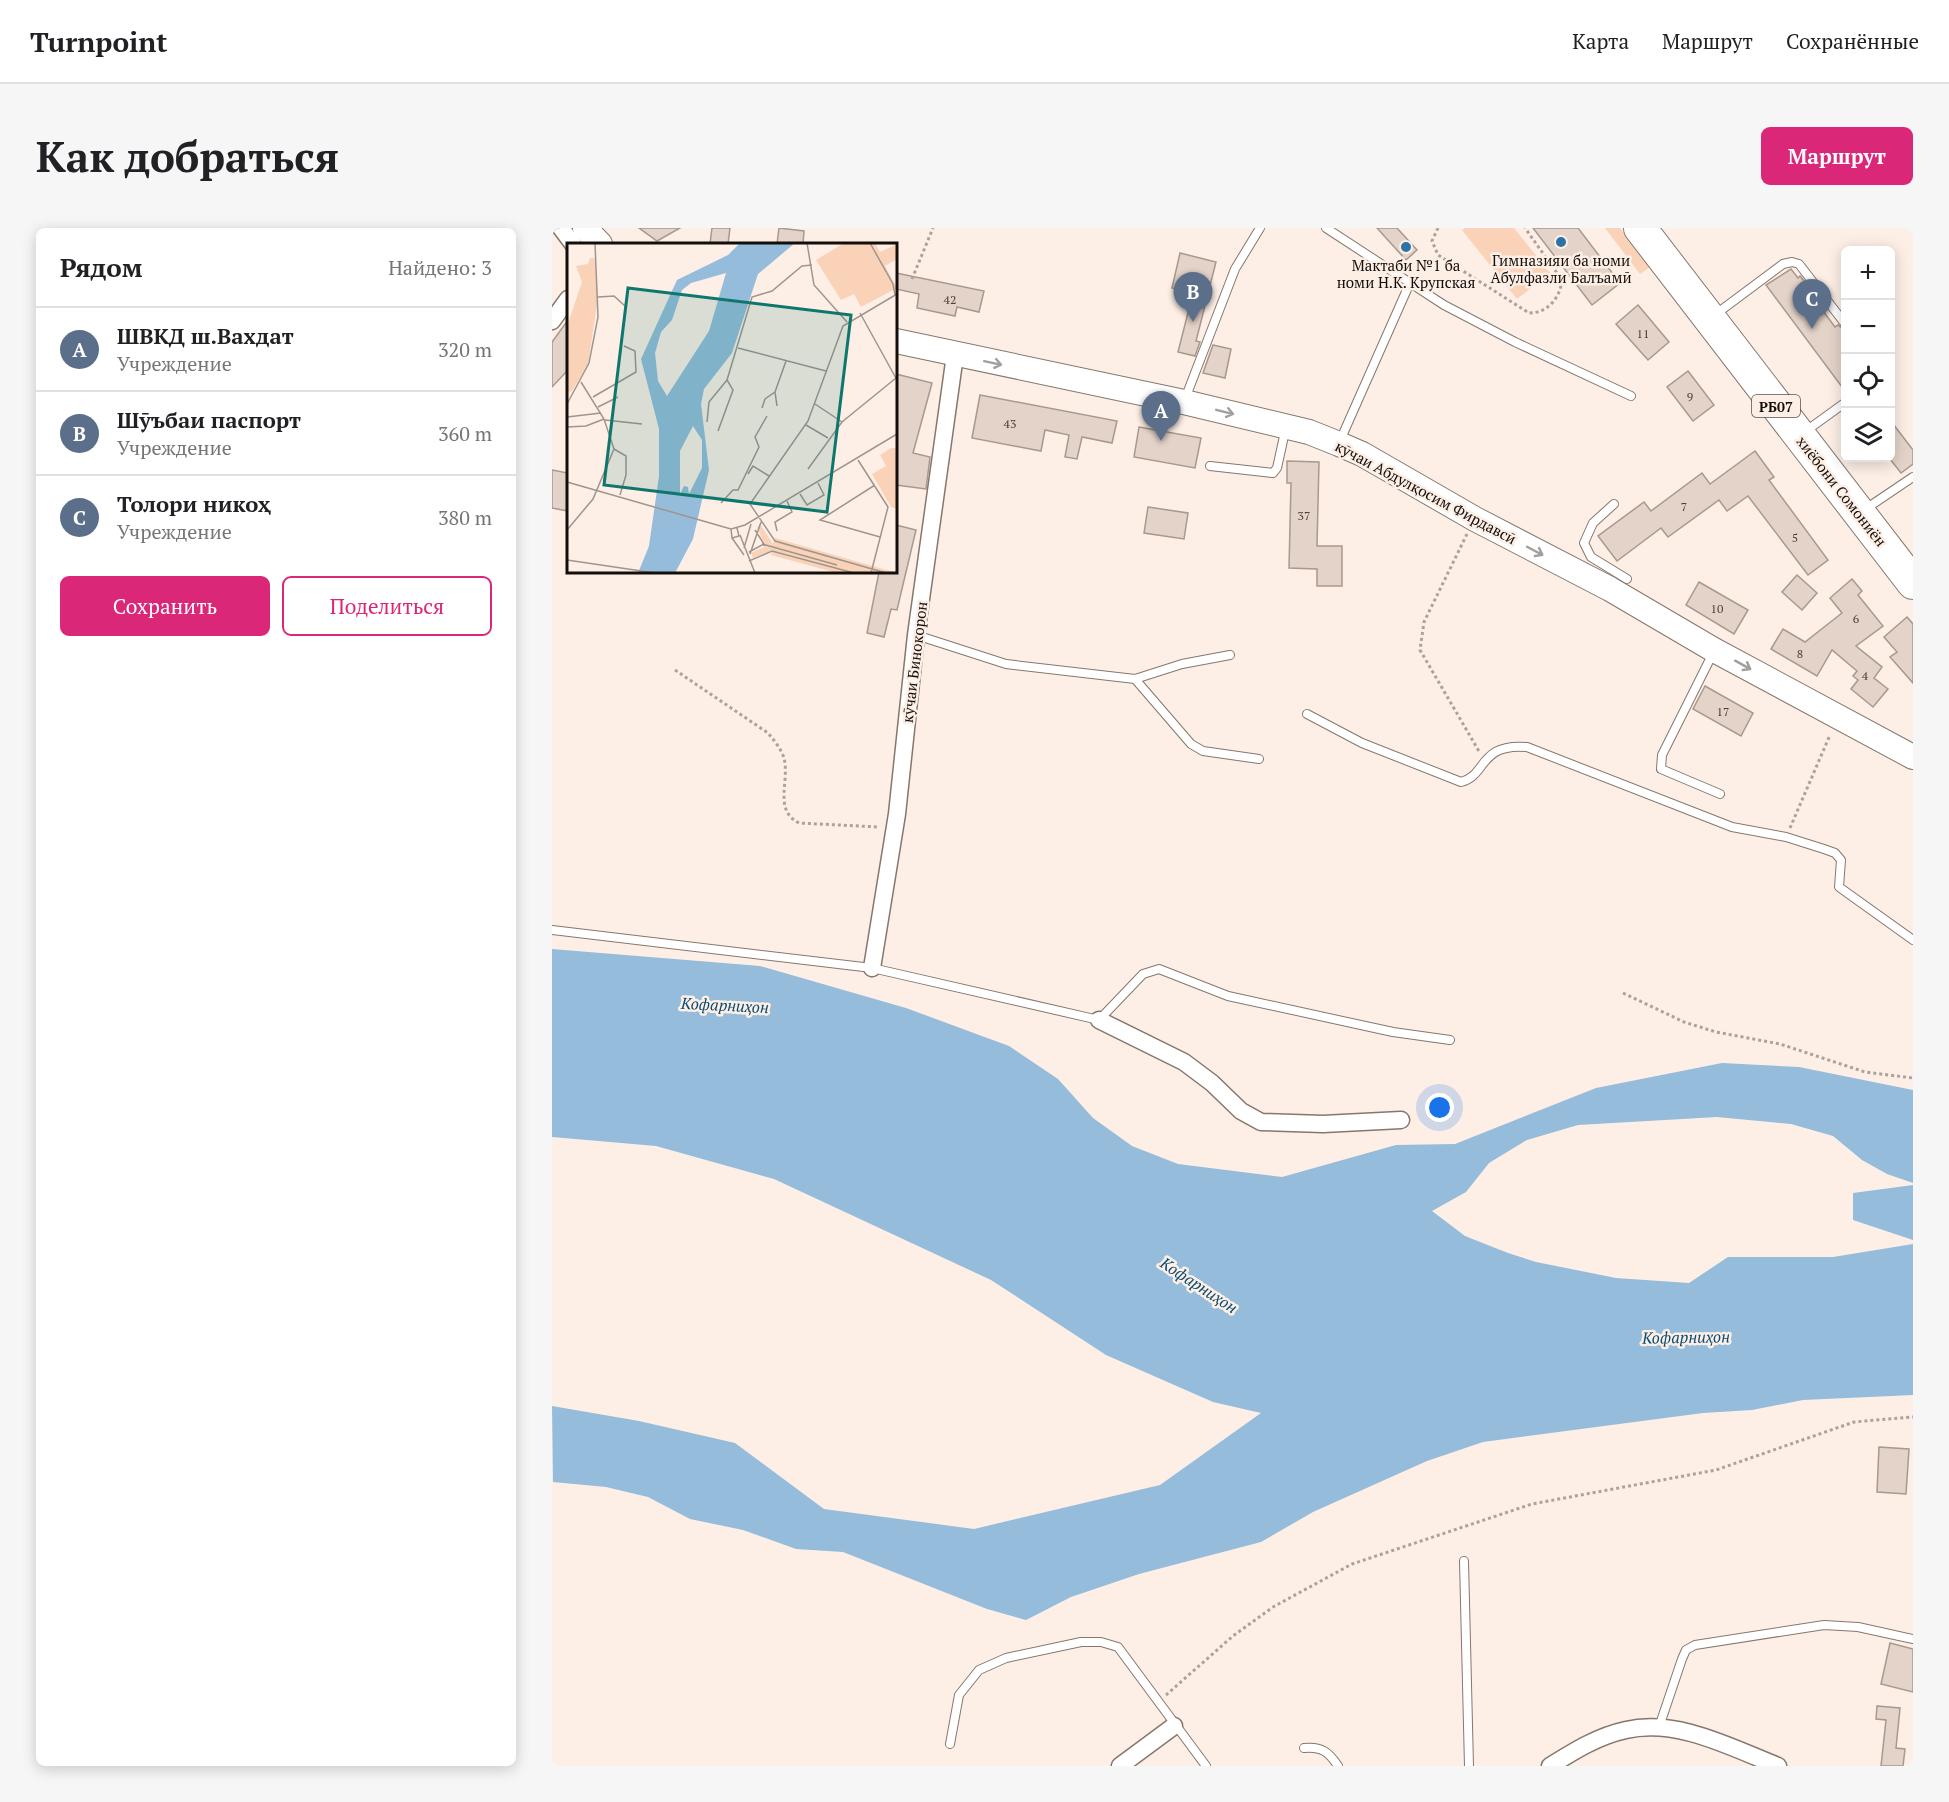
<!DOCTYPE html>
<html lang="ru">
<meta charset="utf-8">
<style>
:root{--surface:#fff;--page:#f6f6f6;--text:#202124;--muted:#757577;--line:#e0e0e0;--accent:#db2777}
body{margin:0;font-family:"PT Serif",serif;background:var(--page);color:var(--text)}
.controls{position:absolute;right:18px;top:18px;display:grid;overflow:hidden;border-radius:9px;box-shadow:0 3px 15px #0003}
.controls button{width:54px;height:54px;display:grid;place-items:center;padding:0;border:0;border-bottom:2px solid var(--line);background:var(--surface);color:var(--text);font:30px sans-serif}
.you{position:absolute;left:888px;top:880px;width:21px;height:21px;margin:-15px;border:4px solid #fff;border-radius:50%;background:#1a73e8;box-shadow:0 0 0 9px #1a73e833}
.badge{display:grid;place-items:center;width:39px;height:39px;border-radius:50%;background:var(--accent);color:#fff;font-size:20px;font-weight:700}
.pin{position:absolute;translate:-50% -50px;filter:drop-shadow(0 2px 3px #0008)}
.pin::after{content:'';position:absolute;top:32px;width:21px;height:18px;background:inherit;clip-path:polygon(0 0,100% 0,50% 100%)}
.list{margin:0;padding:0;list-style:none}
h2{display:flex;justify-content:space-between;align-items:center;height:78px;margin:0;padding:0 24px;font-size:26px}
h2 small{font-size:20px;font-weight:400;color:var(--muted)}
.list li{display:grid;grid-template-columns:39px 1fr auto;gap:18px;align-items:center;box-sizing:border-box;height:84px;padding:0 24px;border-top:2px solid var(--line)}
.list b{display:block;font-size:22px;white-space:nowrap}
.list p{margin:0;font-size:20px;white-space:nowrap;color:var(--muted)}
.list em{font-size:20px;font-style:normal;color:var(--muted)}
.actions{display:flex;gap:12px;padding:18px 24px}
.actions a{flex:1;padding:14px 0;border:2px solid var(--accent);border-radius:9px;text-align:center;font-size:21px;color:var(--accent)}
.actions .main{background:var(--accent);color:#fff}
.icon{flex:none;width:33px;height:33px;fill:none;stroke:currentColor;stroke-width:2;stroke-linecap:round;stroke-linejoin:round}
.map{position:relative;flex:none;width:1361px;height:1538px;overflow:hidden;border-radius:9px}
header{display:flex;align-items:center;gap:36px;box-sizing:border-box;height:84px;padding:0 30px;background:var(--surface);border-bottom:2px solid var(--line)}
header strong{font-size:28px}
nav{display:flex;gap:33px;margin-inline-start:auto;font-size:21px}
.intro{display:flex;align-items:center;justify-content:space-between;box-sizing:border-box;height:144px;padding:0 36px}
h1{margin:0;font-size:42px}
.button{padding:15px 27px;border-radius:9px;background:var(--accent);color:#fff;font-size:21px;font-weight:700}
main{display:flex;gap:36px;padding:0 36px}
aside{flex:1;background:var(--surface);border-radius:9px;box-shadow:0 3px 15px #0003}
.map>svg:first-child{display:block}
.green{fill:#f9d2b8}
.water{fill:#95bcdb}
.building{fill:#e4d3c9;stroke:#a8988e;stroke-width:1.5}
.lines{fill:none;stroke-linecap:round;stroke-linejoin:round}
.lane-casing{stroke:#86776d;stroke-width:10}
.street-casing{stroke:#86776d;stroke-width:19}
.secondary-casing{stroke:#86776d;stroke-width:26}
.highway-casing{stroke:#86776d;stroke-width:34}
.path{stroke:#ada29b;stroke-width:3;stroke-dasharray:3 3;stroke-linecap:butt}
.lane{stroke:#fff;stroke-width:8}
.street{stroke:#fff;stroke-width:16}
.secondary{stroke:#fff;stroke-width:24}
.highway{stroke:#fff;stroke-width:32}
.oneway{stroke:#a19f9d}
.poi-dot{fill:#2973a7;stroke:#fdefe6;stroke-width:2}
.labels{text-anchor:middle;dominant-baseline:central;stroke-width:5;stroke-linejoin:round;paint-order:stroke}
.number-label{font-size:12px;fill:#473f3a}
.shield{fill:#fdefe6;stroke:#59524c;stroke-width:1.5}
.shield-label{font-size:14px;font-weight:bold;fill:#130e0a}
.poi-label{font-size:15px;fill:#130e0a;stroke:#fdefe6}
.street-label{font-size:15px;fill:#130e0a;stroke:#fdefe6}
.water-label{font-size:16px;font-style:italic;fill:#094b73;stroke:#fdefe6}
.inset-road{fill:none;stroke:#9f958e;stroke-width:1.5}
.view{fill:#0f766e;fill-opacity:0.15;stroke:#0f766e;stroke-width:3}
.inset-edge{fill:none;stroke:#130e0a;stroke-width:3}
</style>
<header>
<strong>Turnpoint</strong>
<nav><a>Карта</a><a>Маршрут</a><a>Сохранённые</a></nav>
</header>
<div class="intro"><h1>Как добраться</h1><a class="button">Маршрут</a></div>
<main>
<aside>
<h2>Рядом<small>Найдено: 3</small></h2>
<ul class="list">
<li><span class="badge" style="background:#5c6f8a">A</span><div><b>ШВКД ш.Вахдат</b><p>Учреждение</p></div><em>320 m</em></li>
<li><span class="badge" style="background:#5c6f8a">B</span><div><b>Шӯъбаи паспорт</b><p>Учреждение</p></div><em>360 m</em></li>
<li><span class="badge" style="background:#5c6f8a">C</span><div><b>Толори никоҳ</b><p>Учреждение</p></div><em>380 m</em></li>
</ul>
<div class="actions"><a class="main">Сохранить</a><a>Поделиться</a></div>
</aside>
<div class="map">
<svg width="1361" height="1538" viewBox="0 0 1361 1538">
<rect width="100%" height="100%" fill="#fdefe6"/>
<!-- green -->
<g class="green">
<path d="M913,0H962L998,45L965,71L910,2Z"/>
<path d="M1053,0H1068L1098,39L1088,46Z"/>
</g>
<!-- water -->
<g class="water">
<path d="M0,721L208,738L354,780L457,818L506,851L541,890L580,918L626,936L730,949L844,917L903,916L1044,860L1170,835L1247,839L1361,862V955L1335,946L1310,932L1281,908L1239,896L1165,889L1026,897L975,912L937,935L914,964L880,983L913,1008L956,1025L984,1034L1064,1050L1137,1055L1176,1029H1281L1361,1016V1167L1251,1172L1200,1182L1151,1185L931,1214L875,1233L761,1284L709,1314L587,1346L519,1369L474,1392L435,1381L291,1324L244,1321L191,1302L138,1291L96,1269L54,1259L1,1254L0,1178L87,1193L183,1215L272,1281L422,1301L608,1257L709,1185L661,1174L554,1127L439,1052L222,951L104,918L0,909Z"/>
<path d="M1361,957V1012L1301,992V965Z"/>
</g>
<!-- building -->
<g class="building">
<path d="M87,0H128L105,13Z"/>
<path d="M160,0H178L176,16H158Z"/>
<path d="M227,0L252,3L251,16H225Z"/>
<path d="M825,0H845L865,22L854,32Z"/>
<path d="M981,0H1026L1068,55L1040,77Z"/>
<path d="M628,25L664,34L644,113L648,114L643,128L626,124L641,65L620,60Z"/>
<path d="M1239,41L1246,50L1248,48L1271,77L1268,79L1283,99L1286,97L1293,103V163L1214,57Z"/>
<path d="M344,45L432,63L427,84L405,79L403,88L365,80L367,66L344,61Z"/>
<path d="M1086,77L1117,114L1096,132L1064,96Z"/>
<path d="M16,92V142L0,159V114Z"/>
<path d="M661,117L679,121L673,150L651,145Z"/>
<path d="M1136,143L1162,177L1141,193L1115,159Z"/>
<path d="M344,146L380,155L361,225L378,229L374,261L344,257Z"/>
<path d="M428,167L565,193L560,215L530,209L525,231L513,229L517,207L493,202L489,223L420,210Z"/>
<path d="M1338,192L1361,222V236L1349,245L1338,231Z"/>
<path d="M587,199L649,210L643,240L582,229Z"/>
<path d="M1203,223L1222,249L1217,252L1276,332L1256,347L1196,268L1175,283L1167,272L1116,309L1109,300L1065,333L1046,308L1092,274L1099,283L1150,245L1158,256Z"/>
<path d="M735,233L767,234L765,318H790V358H765V341L737,340L739,255H735Z"/>
<path d="M0,242L16,245V283L0,280Z"/>
<path d="M596,279L636,285L632,311L592,305Z"/>
<path d="M344,297L364,302L345,382L339,381L332,409L315,405L327,344H344Z"/>
<path d="M1245,347L1265,365L1250,382L1230,364Z"/>
<path d="M1300,351L1310,363L1306,367L1331,398L1304,418L1330,439L1322,450L1336,461L1321,479L1299,461L1306,452L1301,448L1305,443L1280,422L1265,448L1219,421L1231,401L1253,414L1290,385L1278,370Z"/>
<path d="M1147,354L1196,382L1182,406L1134,377Z"/>
<path d="M1355,389L1361,396V455L1338,429L1345,424L1332,409Z"/>
<path d="M1153,458L1201,485L1189,508L1141,481Z"/>
<path d="M1327,1219L1357,1221L1354,1266L1325,1264Z"/>
<path d="M1338,1415L1361,1421V1464L1329,1456Z"/>
<path d="M1325,1478L1348,1480L1344,1520L1353,1521L1351,1538H1329L1334,1492L1324,1491Z"/>
</g>
<g class="lines">
<defs>
<g id="lane">
<path d="M774,0L892,77L963,114L1079,168"/>
<path d="M1168,83L1231,36L1240,34L1247,36L1294,97"/>
<path d="M633,171L683,41L708,0"/>
<path d="M1258,200L1294,174"/>
<path d="M787,215L857,57"/>
<path d="M658,238L721,245L725,240L734,199"/>
<path d="M1062,276L1041,295L1032,315L1039,329L1075,351"/>
<path d="M1318,278L1361,249"/>
<path d="M364,407L454,436L583,451L630,436L678,427"/>
<path d="M1161,425L1110,527L1109,541L1168,566"/>
<path d="M583,451L639,516L651,523L707,531"/>
<path d="M755,486L810,515L909,554C935,548 926,515 975,519L1180,599L1234,609L1272,621L1283,625L1289,632L1287,659L1361,712"/>
<path d="M0,702L320,740L547,792L591,746L607,741L676,768L841,804L898,812"/>
<path d="M912,1333L917,1538"/>
<path d="M1107,1499L1130,1431L1134,1422L1143,1417L1272,1397L1306,1399L1361,1411"/>
<path d="M398,1516L407,1467L427,1442L454,1430L529,1414H549L566,1419L654,1538"/>
<path d="M752,1520C769,1518 777,1524 786,1538"/>
</g>
<g id="street">
<path d="M9,0L21,16"/>
<path d="M0,93L16,71"/>
<path d="M320,740L345,586L364,407L403,127"/>
<path d="M547,792L632,834L660,855L689,883L709,894L771,896L849,892"/>
<path d="M568,1538L622,1498"/>
<path d="M998,1538C1022,1523 1046,1508 1074,1502C1125,1490 1180,1520 1226,1538"/>
</g>
<g id="secondary">
<path d="M33,0L48,16"/>
<path d="M344,113L632,174L757,204L787,216L810,226L923,291L1058,361L1162,422L1361,529"/>
</g>
<path id="highway" d="M1088,0L1361,355"/>
</defs>
<!-- lane casing -->
<use href="#lane" class="lane-casing"/>
<!-- street casing -->
<use href="#street" class="street-casing"/>
<!-- secondary casing -->
<use href="#secondary" class="secondary-casing"/>
<!-- highway casing -->
<use href="#highway" class="highway-casing"/>
<!-- path -->
<g class="path">
<path d="M886,0L880,13L886,27L977,85C996,85 1008,70 1010,52L973,0"/>
<path d="M360,51L381,0"/>
<path d="M915,306L872,394L868,422L928,525"/>
<path d="M123,442L216,505C222,512 229,521 232,530C238,553 221,582 247,595L327,599"/>
<path d="M1238,600L1278,507"/>
<path d="M1071,765L1132,794L1164,804L1228,816L1313,844L1361,850"/>
<path d="M614,1467L681,1408L721,1379L800,1336L980,1276L1164,1242L1302,1194L1361,1189"/>
</g>
<!-- lane -->
<use href="#lane" class="lane"/>
<!-- street -->
<use href="#street" class="street"/>
<!-- secondary -->
<use href="#secondary" class="secondary"/>
<!-- highway -->
<use href="#highway" class="highway"/>
</g>
<!-- one-way arrows -->
<defs><path id="oneway-shaft" d="M-6 0H5M1.5-3L5.5 0L1.5 3" fill="none" stroke-width="1.6" stroke-linecap="round" stroke-linejoin="round" transform="scale(1.5)"/></defs>
<g class="oneway">
<use href="#oneway-shaft" transform="translate(441 135) rotate(12)"/>
<use href="#oneway-shaft" transform="translate(673 184) rotate(14)"/>
<use href="#oneway-shaft" transform="translate(983 323) rotate(28)"/>
<use href="#oneway-shaft" transform="translate(1191 437) rotate(29)"/>
</g>
<!-- markers -->
<g class="poi-dot">
<circle cx="1009" cy="14" r="6"/>
<circle cx="854" cy="19" r="6"/>
</g>
<g class="labels">
<!-- number labels -->
<g class="number-label">
<text x="398" y="71">42</text>
<text x="1091" y="105">11</text>
<text x="1138" y="168">9</text>
<text x="458" y="195">43</text>
<text x="1132" y="278">7</text>
<text x="752" y="287">37</text>
<text x="1243" y="309">5</text>
<text x="1165" y="380">10</text>
<text x="1304" y="390">6</text>
<text x="1248" y="425">8</text>
<text x="1313" y="447">4</text>
<text x="1171" y="483">17</text>
</g>
<!-- shield labels -->
<rect class="shield" x="1200" y="167" width="48" height="22" rx="4.5"/>
<g class="shield-label">
<text x="1224" y="178">РБ07</text>
</g>
<!-- poi labels -->
<g class="poi-label">
<text x="1009" y="32">Гимназияи ба номи<tspan x="1009" dy="17">Абулфазли Балъамӣ</tspan></text>
<text x="854" y="37">Мактаби №1 ба<tspan x="854" dy="17">номи Н.К. Крупская</tspan></text>
</g>
<!-- street labels -->
<g class="street-label">
<text transform="translate(1290 263) rotate(52)">хиёбони Сомониён</text>
<text transform="translate(874 264) rotate(28)">кӯчаи Абдулқосим Фирдавсӣ</text>
<text transform="translate(362 434) rotate(-83)">кӯчаи Бинокорон</text>
</g>
<!-- water labels -->
<g class="water-label">
<text transform="translate(173 777) rotate(3)">Кофарниҳон</text>
<text transform="translate(647 1057) rotate(33)">Кофарниҳон</text>
<text transform="translate(1134 1109) rotate(-1)">Кофарниҳон</text>
</g>
</g>
<!-- overview -->
<g transform="translate(15 15)">
<rect width="330" height="330" fill="#fdefe6"/>
<path d="M277,0H308L313,9L328,2L330,16L318,23L330,45L294,64L287,51L274,57L249,17ZM23,15H28L31,55L21,121L5,148L0,150V83L15,39L9,23L21,21ZM324,205H330V266L324,264L305,231L319,223L313,212ZM193,281L206,301L208,295L330,330H270L204,312L205,307L186,315L184,310L199,303L190,285Z" fill="#f9d2b8"/>
<path d="M173,0H228L191,31L165,110L137,146L134,161L142,227L126,296L108,330H71L82,303L92,233V186L74,116L110,37L161,12ZM159,30L142,88L100,153L91,138L88,110L94,89L105,77L115,47L124,40ZM126,183L135,197V225L122,251L121,244L117,243L113,251V208Z" fill="#95bcdb" fill-rule="evenodd"/>
<path class="inset-road" d="M240,0L247,42L280,79M303,0L326,41L328,52M31,54L47,53L58,63M293,70L330,137M171,105L259,128M26,154L69,129L68,108L57,103M0,161L22,120L31,74L28,0M248,161L275,179M210,163L208,149L219,118M31,164L51,154M195,165L198,156L208,149M0,174L34,170M38,177L75,181M140,179L142,159L160,137M239,182L261,195M0,184L19,183L37,176M151,188L166,147L160,137L185,54L205,48L235,23L245,22M47,206L59,213V232L53,252M291,217L321,264L304,330M241,226L275,179L329,135M181,231L186,223L202,233M0,239L164,286M308,242L253,277L313,294M233,251L240,262L257,252L251,240M154,260L166,247H171L192,204L188,194L200,173M170,285L172,293L165,295L164,286L178,282L330,191M0,287L26,256L47,206L37,176L14,139M210,288L208,279L225,269L220,258M173,292L188,330M165,295L177,312M195,301L270,322M177,305L184,281M182,309L197,301L188,287M183,311L194,279M0,317L88,330M182,318L205,308L287,330M319,330L208,298L183,261L241,178L276,83L330,51"/>
<path class="view" d="M61,45L284,72L260,269L37,242Z"/>
<rect width="330" height="330" class="inset-edge"/>
</g>
</svg>
<div class="controls">
<button>+</button>
<button>−</button>
<button><svg class="icon" aria-label="locate" viewBox="0 0 24 24"><circle cx="12" cy="12" r="6"/><path d="M12 2v4M12 18v4M2 12h4M18 12h4"/></svg></button>
<button><svg class="icon" aria-label="layers" viewBox="0 0 24 24"><path d="M12 4l9 5-9 5-9-5zM3 14l9 5 9-5"/></svg></button>
</div>
<div class="you"></div>
<div class="pin badge" style="left:609px;top:213px;background:#5c6f8a">A</div>
<div class="pin badge" style="left:641px;top:94px;background:#5c6f8a">B</div>
<div class="pin badge" style="left:1260px;top:101px;background:#5c6f8a">C</div>
</div>
</main>
